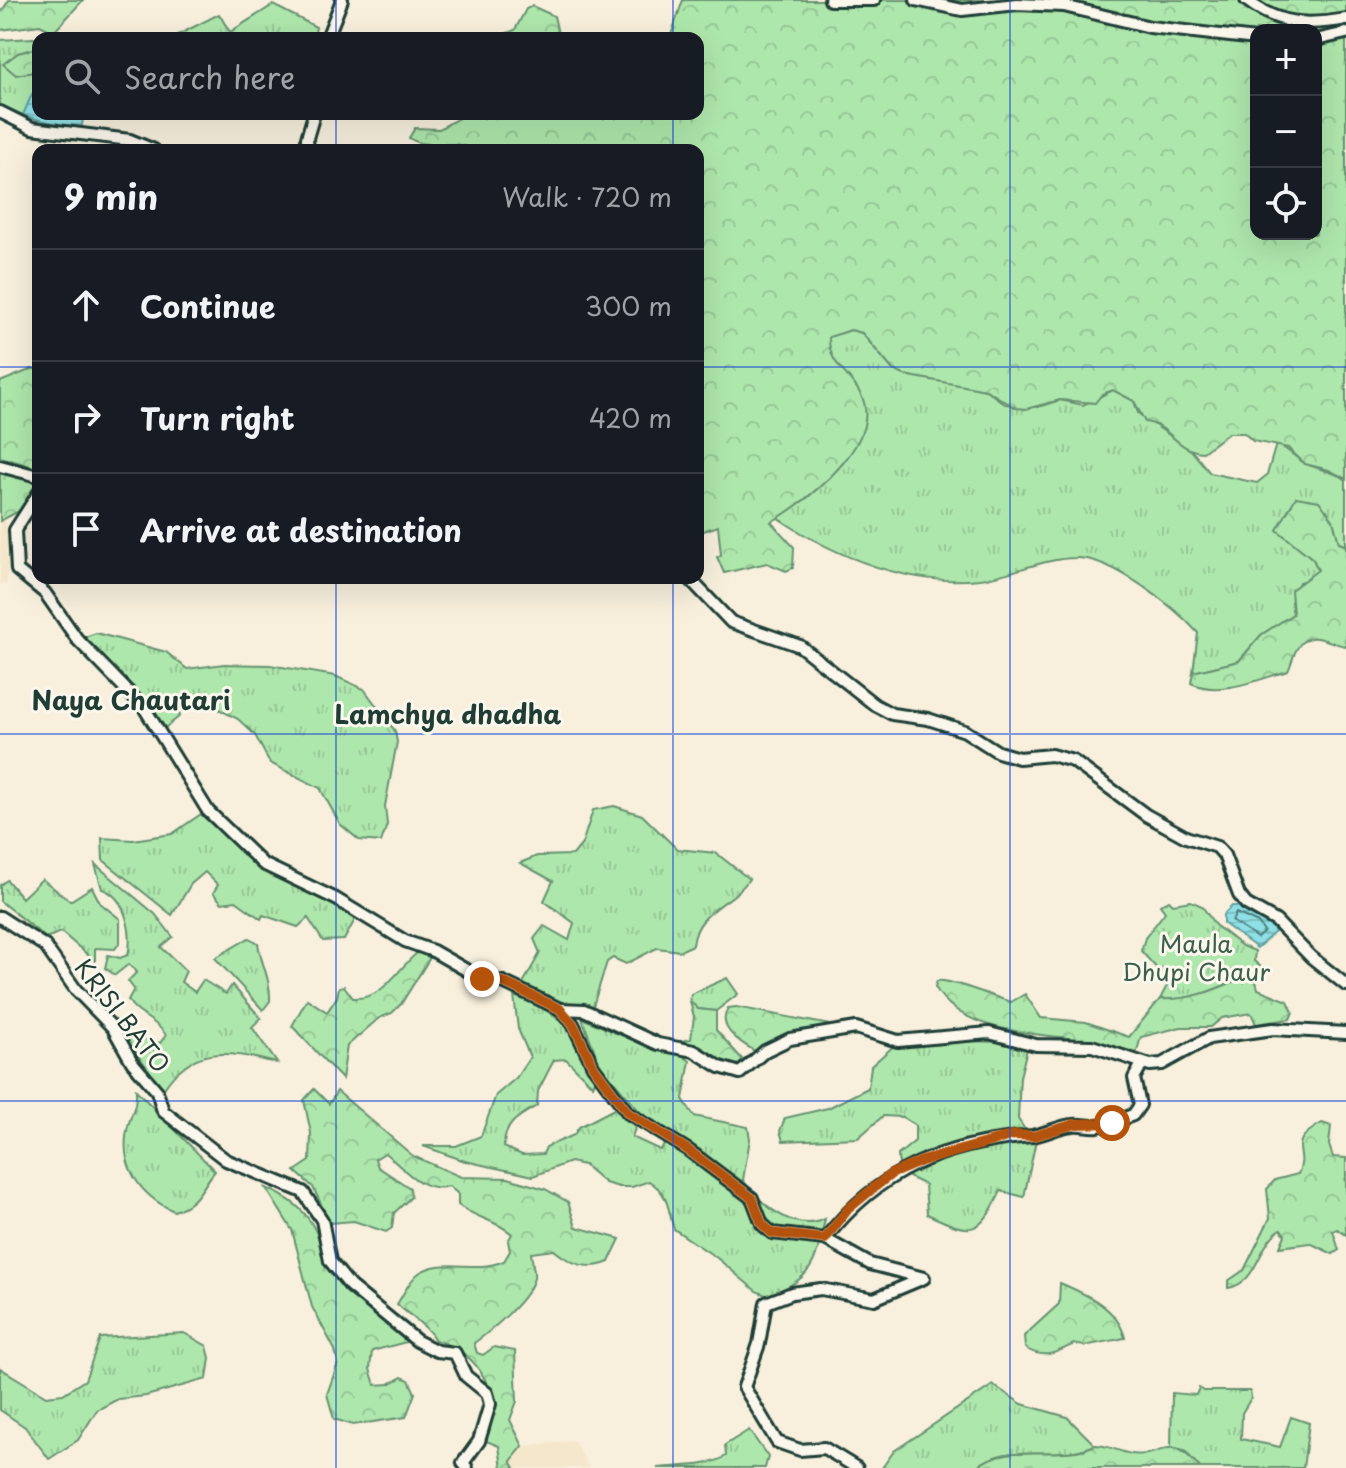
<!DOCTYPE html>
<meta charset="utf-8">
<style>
:root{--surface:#171b24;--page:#242831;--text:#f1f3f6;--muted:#9ea1a6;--line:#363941}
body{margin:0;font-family:"Playpen Sans",sans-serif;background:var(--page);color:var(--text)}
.controls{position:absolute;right:24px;top:24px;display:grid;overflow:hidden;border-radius:16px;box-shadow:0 8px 32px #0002}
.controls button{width:72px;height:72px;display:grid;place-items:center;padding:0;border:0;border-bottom:2px solid var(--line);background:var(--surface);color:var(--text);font:40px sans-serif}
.stop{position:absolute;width:24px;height:24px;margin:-18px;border:6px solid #b45309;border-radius:50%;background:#fff}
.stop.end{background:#b45309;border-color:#fff;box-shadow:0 2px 8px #0008}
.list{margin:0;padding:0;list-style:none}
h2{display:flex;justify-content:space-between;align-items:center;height:104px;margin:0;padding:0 32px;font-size:34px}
h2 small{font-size:26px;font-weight:400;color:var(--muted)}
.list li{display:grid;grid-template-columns:52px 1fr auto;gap:24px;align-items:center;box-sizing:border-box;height:112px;padding:0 32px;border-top:2px solid var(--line)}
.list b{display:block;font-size:30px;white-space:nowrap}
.list em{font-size:26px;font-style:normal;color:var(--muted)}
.icon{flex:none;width:44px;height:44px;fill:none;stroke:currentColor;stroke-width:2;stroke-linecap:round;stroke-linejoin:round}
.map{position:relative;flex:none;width:1346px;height:1468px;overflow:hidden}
.search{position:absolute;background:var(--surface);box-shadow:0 8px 32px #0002;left:32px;top:32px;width:672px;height:88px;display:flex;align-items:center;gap:20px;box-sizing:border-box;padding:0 28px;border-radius:16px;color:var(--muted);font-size:30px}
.panel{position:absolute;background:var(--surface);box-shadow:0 8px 32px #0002;left:32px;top:144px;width:672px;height:440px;border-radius:16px}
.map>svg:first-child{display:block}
.built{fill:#f4e7cb}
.grass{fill:url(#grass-tufts);stroke:#669270;stroke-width:2}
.forest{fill:url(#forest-crowns);stroke:#669270;stroke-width:2;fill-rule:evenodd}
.water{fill:url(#water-rules);stroke:#629f9f;stroke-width:2}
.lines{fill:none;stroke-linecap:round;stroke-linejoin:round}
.shore{stroke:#4c7e7b;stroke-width:2}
.minor-casing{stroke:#1f3d34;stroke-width:16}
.minor{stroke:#fbf7ec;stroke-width:10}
.route{stroke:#b45309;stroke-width:10}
.grid{fill:none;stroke:#1d4ed8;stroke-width:2;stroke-opacity:0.55}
.labels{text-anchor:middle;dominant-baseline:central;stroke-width:6;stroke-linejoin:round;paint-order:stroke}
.park-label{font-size:24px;fill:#3c5f4c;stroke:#fbf7ec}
.street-label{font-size:24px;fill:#1f3d34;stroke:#fbf7ec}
.neighbourhood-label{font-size:26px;font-weight:bold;fill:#1f3d34;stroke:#fbf7ec}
</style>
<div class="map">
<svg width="1346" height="1468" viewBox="0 0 1346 1468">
<defs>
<pattern id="grass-tufts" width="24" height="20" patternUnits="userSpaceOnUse" patternTransform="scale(2)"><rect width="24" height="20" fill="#aee7ac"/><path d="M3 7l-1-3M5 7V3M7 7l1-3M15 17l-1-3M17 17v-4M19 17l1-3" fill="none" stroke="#95c795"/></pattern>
<pattern id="forest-crowns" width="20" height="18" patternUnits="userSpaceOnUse" patternTransform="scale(2)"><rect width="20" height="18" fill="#aee7ac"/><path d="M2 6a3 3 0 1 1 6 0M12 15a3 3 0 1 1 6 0" fill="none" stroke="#95c795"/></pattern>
<pattern id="water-rules" width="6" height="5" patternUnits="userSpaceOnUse" patternTransform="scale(2)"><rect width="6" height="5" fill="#8fe0e6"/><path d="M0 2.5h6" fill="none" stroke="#7bc1c6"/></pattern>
</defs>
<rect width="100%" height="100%" fill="#f8f0dd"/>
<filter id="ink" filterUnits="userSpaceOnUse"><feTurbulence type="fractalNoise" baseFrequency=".0125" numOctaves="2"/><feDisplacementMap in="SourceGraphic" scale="16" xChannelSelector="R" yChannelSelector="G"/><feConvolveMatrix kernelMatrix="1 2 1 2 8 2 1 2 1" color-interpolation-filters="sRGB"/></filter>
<g filter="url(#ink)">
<!-- built -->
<g class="built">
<path d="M5,520L11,545L6,585L0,583V521Z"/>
<path d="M574,1441L589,1468H515L511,1461L523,1446Z"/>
</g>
<!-- grass -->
<g class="grass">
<path d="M273,5L316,27L314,38H172L219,14L230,32Z"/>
<path d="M34,38L38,40V48L18,53L34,72L38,85L23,115L0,105V40Z"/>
<path d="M851,330L862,333L893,370L986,390L1005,404L1038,407L1060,400L1083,405L1113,390L1134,401L1138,413L1192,451L1210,473L1257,483L1267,475L1276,444C1290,449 1296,460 1309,465C1322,470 1333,472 1346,479V546L1339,543L1327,510L1278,529L1313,559L1318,570L1309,579L1299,582L1291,602L1293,614L1261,635L1239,661L1193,672L1198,633C1175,607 1111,557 1076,558C1044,558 1011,575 980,579C910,587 835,557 778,518L807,498L843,463L855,443L857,388C842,372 828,360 828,337Z"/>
<path d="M96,633L166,652L187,669L224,664L270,665L335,676L364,689L395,731L397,742L385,806L387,825L381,842L359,840L340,824L320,788L270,763L255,735L238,719L209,704L177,706L180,716L165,728L148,705L82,638Z"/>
<path d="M614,806L642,815L677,849L716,853L749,879C732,905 697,909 693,945L680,951L657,948L626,964L613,958L607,962L593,1006L557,1002L522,985L540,953L534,939L544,926L569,940L574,923L544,901L553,881L520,863L537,856L573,855L582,844L593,810Z"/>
<path d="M201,814L266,871L357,916L344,940L323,941L308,918L298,927L263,915L261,919L236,901L222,903L213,893L218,885L205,872L191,884L172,915L103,860L102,838L133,840L172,834Z"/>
<path d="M95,864L155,914L173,937L161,947L186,971L181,982L195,992L203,980L226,994L232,985L261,1018L252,1027L277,1063C229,1052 194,1042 163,1090L123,1034L160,1043L166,1035C156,1019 137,1016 128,1000L134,989L128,981L137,972L129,964L115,975L105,968L108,955L120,958L128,955C133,934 126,896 102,889Z"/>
<path d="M42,879L70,901L92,887L100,903L120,919V942L115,949L95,948V961L61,932L46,938L0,901V885L7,880L22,898Z"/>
<path d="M1169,900L1173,904L1191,901L1202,906L1215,925L1242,946L1255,951L1254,961L1260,966L1254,973C1222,986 1196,1001 1160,999L1169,982L1141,951L1145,938L1165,912L1160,905Z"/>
<path d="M249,938L258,943C261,965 271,978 270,1001L263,1010L215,958Z"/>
<path d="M727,978L738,994L716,1011L698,1009L690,1001L691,994Z"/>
<path d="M514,996C571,1017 569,1029 596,1079L593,1086L566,1059L554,1060L538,1091L537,1106C518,1117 504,1123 504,1147L522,1155L543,1154L546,1147L574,1135L579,1127L616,1108L637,1123L632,1137L660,1150L667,1142L684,1154L710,1163L641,1113L600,1065L582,1018L642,1044L679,1053L690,1061L683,1099L694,1116L748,1127L750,1139L743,1180C761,1204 794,1234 825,1219C815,1265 814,1277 768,1296L756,1291L717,1258L674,1229C667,1208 670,1195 649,1181L632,1187H619L605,1183L584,1165L570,1162L533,1176L465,1161L423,1146H456L481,1136L496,1095L516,1078L530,1057L518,1029Z"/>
<path d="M965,1041L1001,1042L1027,1049L1020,1077L1018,1119L1035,1145L1024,1197L1001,1191C979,1237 972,1235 927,1214L925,1185C909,1177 898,1175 898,1155L915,1141V1125L902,1117L883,1116L858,1138L783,1141L780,1131L785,1118L828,1108L868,1088L871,1066L896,1044Z"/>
<path d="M136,1090L215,1171C200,1189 199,1203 174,1211C140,1196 118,1165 128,1126C132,1112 137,1105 136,1090Z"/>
<path d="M184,1333L207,1346L210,1358L207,1379L146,1396L118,1399L97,1410L78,1440L49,1459L25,1427L0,1410V1368L46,1396L63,1394L85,1380L100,1338Z"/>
<path d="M993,1385L1022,1404L1067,1417L1095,1445C1059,1463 1008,1439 976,1468H882L894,1451Z"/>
<path d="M1199,1388L1203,1391H1250L1251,1398L1242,1413L1241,1439L1280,1447L1291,1417L1309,1423L1303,1468H1200L1184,1450L1171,1447L1172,1393L1196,1395Z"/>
<path d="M749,1430L768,1457L765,1468H657C680,1465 708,1468 726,1456L725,1445Z"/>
</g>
<!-- forest -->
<g class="forest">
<path d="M9,0H83L54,32L40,25L0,30V14Z"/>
<path d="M683,0H1346V479L1329,470L1305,464L1288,448L1253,441L1244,433H1228L1203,452C1174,450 1171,425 1145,422L1134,401L1113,390L1102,394L1095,403L1060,400L1026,409L1016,408L986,390L904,375L893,370L862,333L851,330L829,337C828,365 850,373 861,395C885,442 805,503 771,522L794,547L793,568L786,571L767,563L724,573L717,557L721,555L718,526L698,533V150H473C453,137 429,151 409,138L415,128L439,129L466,114H698V38H670ZM1256,30H1316V234H1256Z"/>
<path d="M532,6L554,16L559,38H494L515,30L526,9Z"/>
<path d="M38,48V85L34,72L16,75L3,64L18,53Z"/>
<path d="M32,369H38V468L0,457V382Z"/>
<path d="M0,470L36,483L21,510L0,521Z"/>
<path d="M1296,497L1319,501L1333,520L1339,543L1346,546V646C1330,644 1310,628 1298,647C1293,654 1292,663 1288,671C1259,679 1220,697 1191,683L1193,672L1239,661L1261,635L1293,614L1291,590L1318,570L1313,559L1277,530Z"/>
<path d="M418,952L431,956L401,1004L392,1013L379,1018L347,1046L342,1079L292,1026L307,999L327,1012L337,997L339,987L344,986L353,998C384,1000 397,969 418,952Z"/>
<path d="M1254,973L1258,989L1288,1001L1293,1012L1290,1019L1256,1024L1251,1013L1222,1018L1211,1027H1181L1141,1037L1136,1054C1077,1026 970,1048 935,987L937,981C948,978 997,998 1011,1002L1025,994L1041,1018L1086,1022L1129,1037L1160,999C1196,1001 1222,986 1254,973Z"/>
<path d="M690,1001L698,1009L716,1011V1030L742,1059L740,1064L733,1068L725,1065L681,1041L691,1039L694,1017Z"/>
<path d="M736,1007L835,1026L789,1035L758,1053C743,1044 715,1029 728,1008Z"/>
<path d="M314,1089L329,1104L337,1091L413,1156L461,1177L508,1178L545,1189L568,1202L576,1227L620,1239L609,1262C588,1271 571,1264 554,1250L531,1253C532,1261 535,1272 534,1278C529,1299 491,1331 474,1343L477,1353L483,1355L494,1347L515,1351L517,1401L510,1420L523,1446L511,1461L515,1468H502L499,1446L486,1441C504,1396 481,1353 435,1340C427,1325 409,1316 397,1304C403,1295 410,1279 419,1273C444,1256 474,1274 504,1261L510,1251L508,1241L512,1234C496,1220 475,1218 458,1205V1194L449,1186C423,1194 404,1169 385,1153L375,1159L378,1167L410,1188L411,1197L394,1213L392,1228L386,1232L354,1221L330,1223L313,1187L295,1171L310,1161L311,1133L304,1100Z"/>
<path d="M1322,1123L1331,1126L1329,1145L1333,1157L1346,1158V1235L1337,1229L1333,1231L1339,1250L1333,1254L1310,1243L1280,1247L1285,1235L1281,1229C1257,1244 1259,1283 1228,1288V1281L1244,1270L1270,1218L1267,1189L1275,1180L1298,1174C1310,1149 1283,1145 1322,1123Z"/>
<path d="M266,1188C308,1205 317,1227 329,1270L399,1317L406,1342L372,1351L370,1369L375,1385L389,1384L402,1377L409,1380L415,1393L406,1417L353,1425L334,1419L327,1394L338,1363L335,1350L312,1307L292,1230Z"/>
<path d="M1060,1283C1086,1294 1118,1308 1125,1338L1084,1346L1074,1344C1055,1353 1045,1360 1025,1348L1024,1336L1059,1304Z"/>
<path d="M1095,1445C1110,1445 1118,1452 1132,1454C1168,1459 1166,1429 1200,1468H976C1008,1439 1059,1463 1095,1445Z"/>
</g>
<!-- water -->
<g class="water">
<path d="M38,90V114H84L81,130C62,122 42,123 23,115L32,94Z"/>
<path d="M1232,906C1247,905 1271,918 1275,932L1257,948L1223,923V915Z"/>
</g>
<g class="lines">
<!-- shore -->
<path class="shore" d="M1236,913L1258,923L1264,932L1257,938L1232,921Z"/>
<defs>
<g id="minor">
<path d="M830,0H874"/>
<path d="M916,0L962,10L1017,4L1064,6L1150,27L1256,39"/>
<path d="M1246,0C1278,25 1307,26 1346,19"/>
<path d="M327,38L342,0"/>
<path d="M1316,40L1346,33"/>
<path d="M0,112L32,128L130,140L154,150"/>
<path d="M308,150L307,138L314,114"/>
<path d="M0,466L38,476"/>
<path d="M38,494L15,530L17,570L45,593L77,639L145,709L208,811L263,864L336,899L405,941L433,951L482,979L503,982L560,1009L573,1024L593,1066L628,1113L688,1150L752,1198L762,1224L772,1233L825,1239L870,1264L924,1278L874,1299L821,1289L792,1293L766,1303L759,1344L744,1387L777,1442L800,1450L824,1448L857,1468"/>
<path d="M689,578L731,622L800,646L875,705L892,714L928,719L965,731L998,752L1019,758L1051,755L1073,761L1146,815L1186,837L1217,847L1224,855L1239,895L1246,904L1276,921L1311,957L1346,985"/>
<path d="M0,917L45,946L76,990L113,1028L132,1062L157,1091L163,1111L226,1160L303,1192L322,1220L330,1261L350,1286L417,1341L437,1351L455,1353L466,1376L487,1393L490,1404L479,1441L463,1463L467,1468"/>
<path d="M560,1009L584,1010L658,1044L694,1051L720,1067L740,1073L765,1051L790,1039L856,1028L898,1041L989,1033L1036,1045L1092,1046L1150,1065L1162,1064L1209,1038L1273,1029L1346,1033"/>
<path d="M825,1239C879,1169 946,1143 1032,1136C1046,1134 1059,1126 1073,1125C1082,1124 1090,1127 1098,1126C1110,1125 1122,1119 1133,1115L1140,1105L1134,1078L1142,1064"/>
</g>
</defs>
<!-- minor casing -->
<use href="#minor" class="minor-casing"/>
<!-- minor -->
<use href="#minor" class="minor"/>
</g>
</g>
<g class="lines" filter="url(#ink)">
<!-- route -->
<path class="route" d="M482,979L503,982L560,1009L573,1024L593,1066L628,1113L688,1150L752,1198L762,1224L772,1233L825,1239L848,1209L871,1190L891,1174L922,1161L1014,1135L1034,1136L1075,1124L1112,1123"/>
</g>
<!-- grid -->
<path class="grid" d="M336,0V38M673,0V38M1010,0V1468M336,114V150M673,114V150M0,367H38M698,367H1346M336,578V1468M673,578V1468M0,734H1346M0,1101H1346"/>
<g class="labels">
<!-- park labels -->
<g class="park-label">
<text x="1196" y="943">Maula<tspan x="1196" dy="28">Dhupi Chaur</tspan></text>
</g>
<!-- street labels -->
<g class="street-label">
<text transform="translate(123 1015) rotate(52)">KRISI BATO</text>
</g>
<!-- neighbourhood labels -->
<g class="neighbourhood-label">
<text x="131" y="699">Naya Chautari</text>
<text x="448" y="713">Lamchya dhadha</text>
</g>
</g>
</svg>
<div class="controls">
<button>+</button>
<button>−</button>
<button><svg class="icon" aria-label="locate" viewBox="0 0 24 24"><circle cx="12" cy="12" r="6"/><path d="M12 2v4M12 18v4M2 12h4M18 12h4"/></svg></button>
</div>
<div class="stop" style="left:1112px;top:1123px"></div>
<div class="stop end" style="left:482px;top:979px"></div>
<div class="search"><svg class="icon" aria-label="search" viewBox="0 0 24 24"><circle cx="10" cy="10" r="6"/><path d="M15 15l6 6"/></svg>Search here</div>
<section class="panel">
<h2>9 min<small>Walk · 720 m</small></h2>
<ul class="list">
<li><svg class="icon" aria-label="ahead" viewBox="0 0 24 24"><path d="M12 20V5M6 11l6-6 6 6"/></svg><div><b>Continue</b></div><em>300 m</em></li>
<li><svg class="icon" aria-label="right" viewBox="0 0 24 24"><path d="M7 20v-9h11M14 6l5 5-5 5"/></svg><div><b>Turn right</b></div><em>420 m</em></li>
<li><svg class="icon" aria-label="arrive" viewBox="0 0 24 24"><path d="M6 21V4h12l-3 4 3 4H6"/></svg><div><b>Arrive at destination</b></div></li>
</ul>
</section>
</div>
